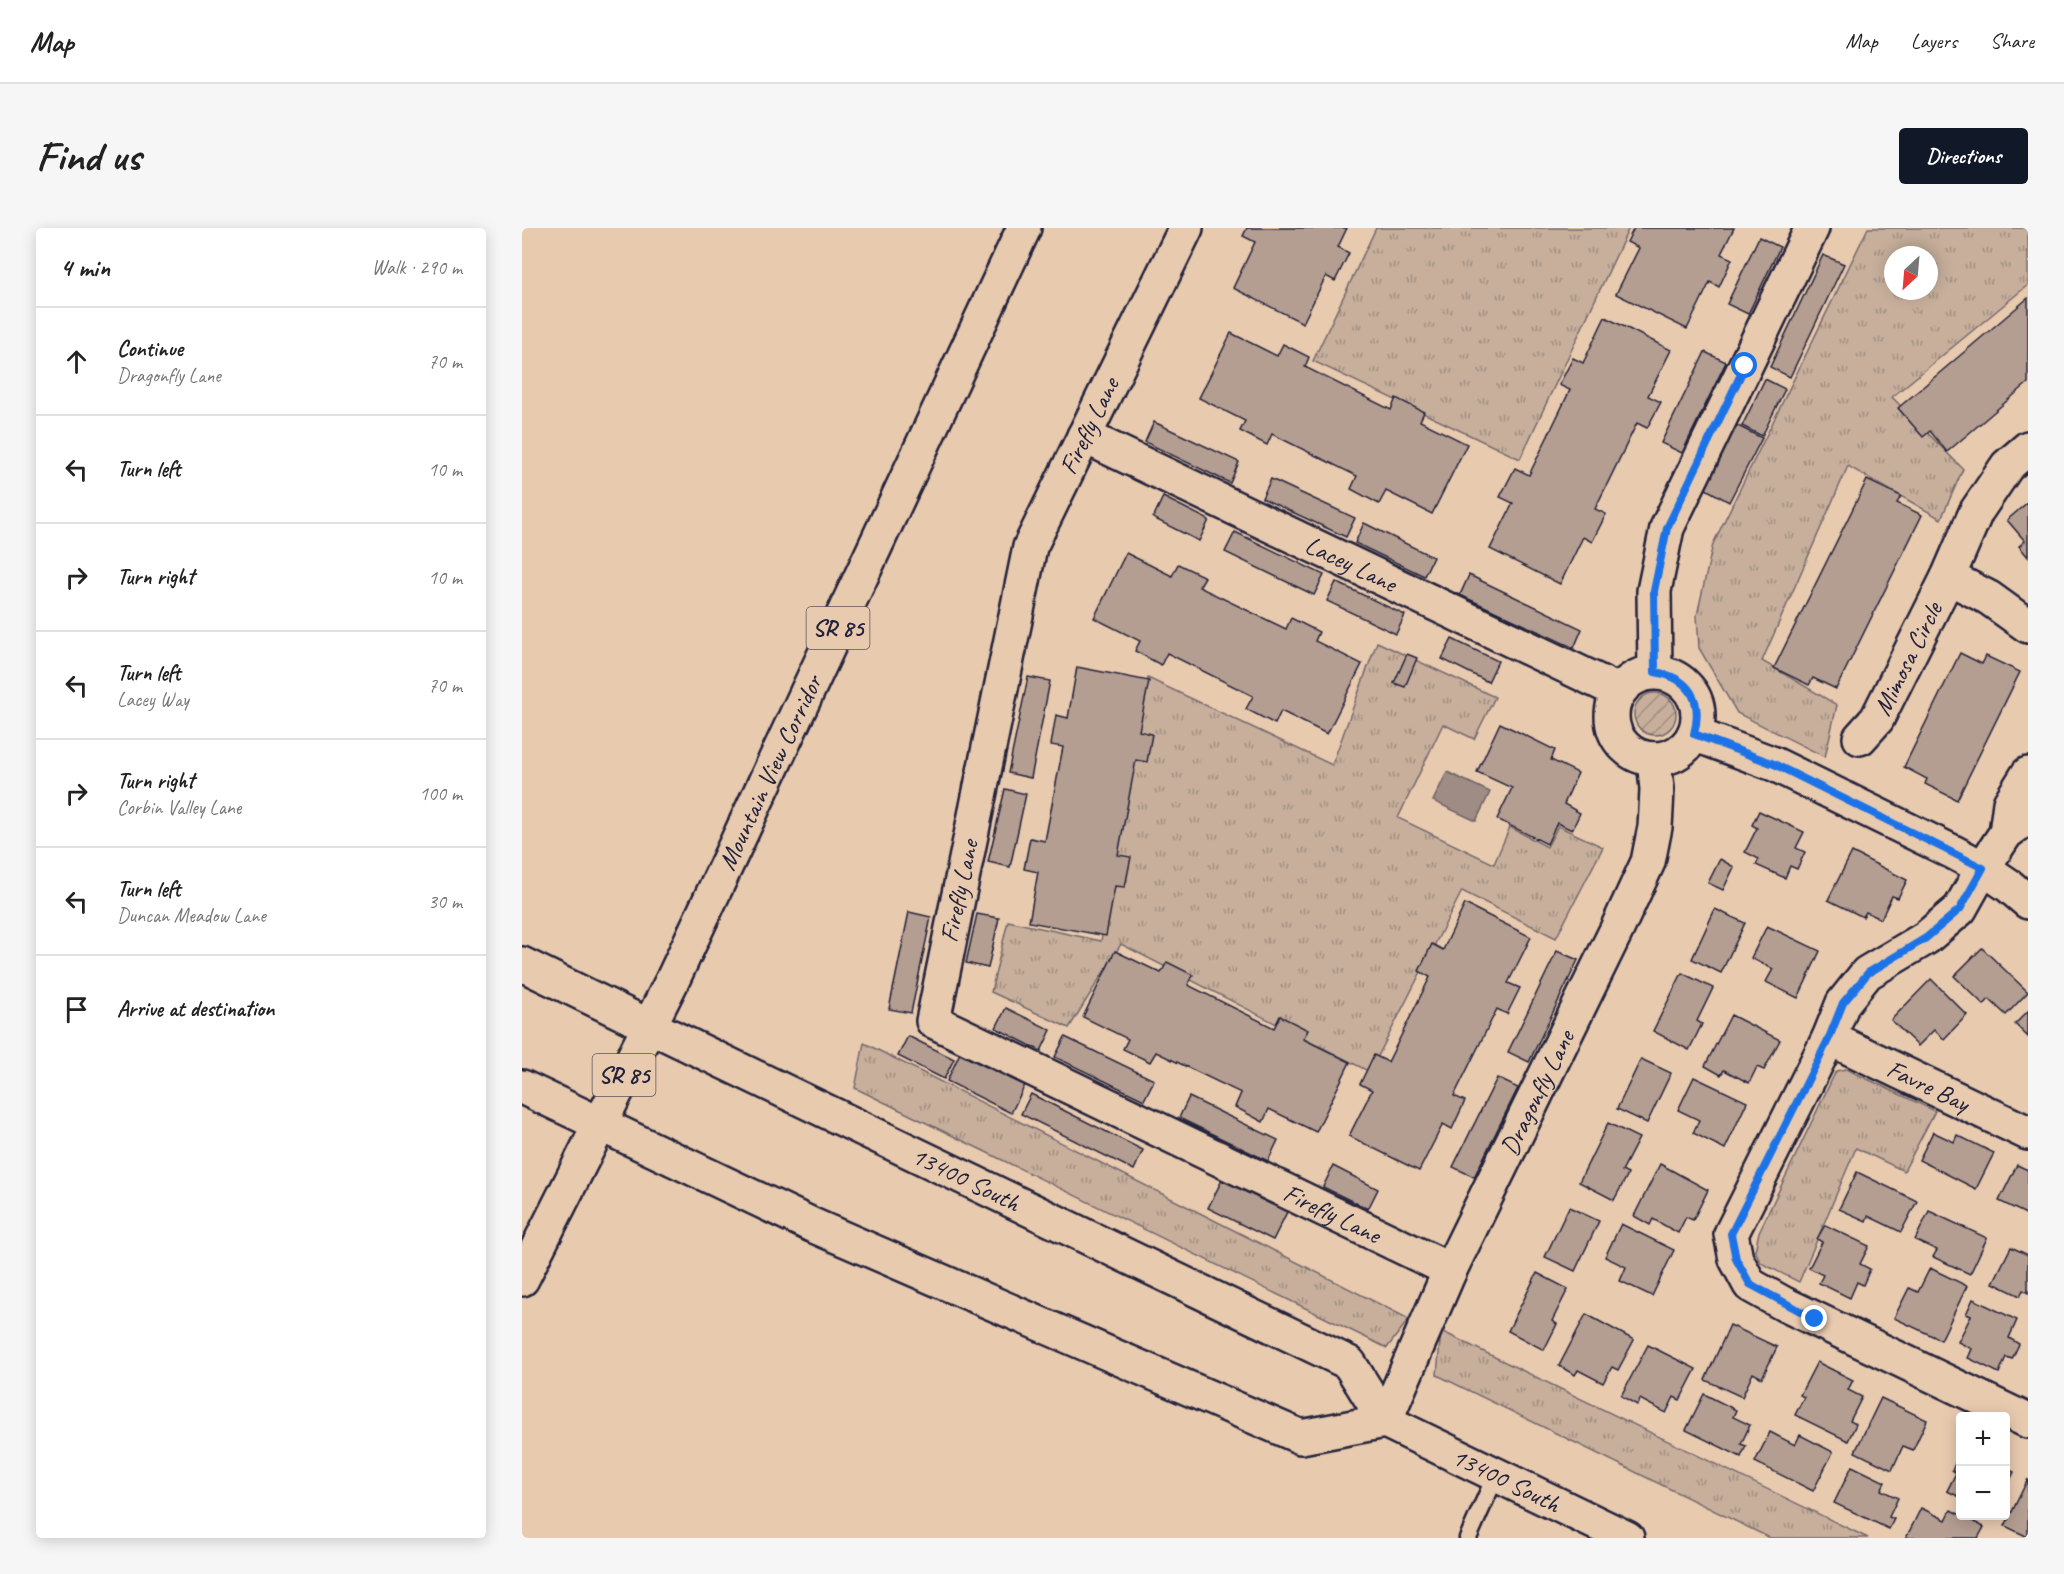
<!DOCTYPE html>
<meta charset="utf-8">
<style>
:root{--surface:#fff;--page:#f6f6f6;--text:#222;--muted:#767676;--line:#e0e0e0;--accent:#111827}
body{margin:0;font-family:Caveat,sans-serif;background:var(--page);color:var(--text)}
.controls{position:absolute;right:18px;bottom:18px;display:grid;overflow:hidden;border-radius:6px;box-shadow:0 3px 15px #0003}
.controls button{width:54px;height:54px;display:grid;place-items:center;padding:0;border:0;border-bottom:2px solid var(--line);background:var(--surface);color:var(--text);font:30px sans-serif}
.compass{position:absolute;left:1362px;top:18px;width:54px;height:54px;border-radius:50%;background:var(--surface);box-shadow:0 3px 15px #0003;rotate:206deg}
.stop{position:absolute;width:18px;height:18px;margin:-14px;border:4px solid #1a73e8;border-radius:50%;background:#fff}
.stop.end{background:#1a73e8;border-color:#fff;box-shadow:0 2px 6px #0008}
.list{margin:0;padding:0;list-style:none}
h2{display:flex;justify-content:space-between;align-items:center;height:78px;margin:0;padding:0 24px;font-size:26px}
h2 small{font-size:20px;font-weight:400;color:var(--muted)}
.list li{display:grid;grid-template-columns:39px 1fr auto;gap:18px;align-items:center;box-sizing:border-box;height:108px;padding:0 24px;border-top:2px solid var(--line)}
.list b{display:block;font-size:22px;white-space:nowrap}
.list p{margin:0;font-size:20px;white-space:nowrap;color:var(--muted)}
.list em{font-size:20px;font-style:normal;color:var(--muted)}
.icon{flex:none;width:33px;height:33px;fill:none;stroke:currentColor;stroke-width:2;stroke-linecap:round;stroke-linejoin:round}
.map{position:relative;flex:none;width:1506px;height:1310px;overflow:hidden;border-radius:6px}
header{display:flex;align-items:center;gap:36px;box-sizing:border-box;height:84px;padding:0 30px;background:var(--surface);border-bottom:2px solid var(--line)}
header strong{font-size:28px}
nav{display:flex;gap:33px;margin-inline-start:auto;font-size:21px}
.intro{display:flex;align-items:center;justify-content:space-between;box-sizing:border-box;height:144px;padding:0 36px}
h1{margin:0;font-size:42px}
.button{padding:15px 27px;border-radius:6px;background:var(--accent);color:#fff;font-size:21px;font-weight:700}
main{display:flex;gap:36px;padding:0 36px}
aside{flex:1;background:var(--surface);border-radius:6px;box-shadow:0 3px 15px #0003}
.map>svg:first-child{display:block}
.grass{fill:url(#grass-tufts);stroke:#74686c;stroke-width:1.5;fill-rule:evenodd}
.garden{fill:url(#garden-furrows);stroke:#74686c;stroke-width:1.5}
.water{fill:#9f8c84;stroke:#6d6267;stroke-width:1.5}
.building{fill:#b49d91;stroke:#22223b;stroke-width:1.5}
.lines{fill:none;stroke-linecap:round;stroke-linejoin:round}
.service-casing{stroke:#22223b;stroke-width:21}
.minor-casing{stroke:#22223b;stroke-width:38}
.secondary-casing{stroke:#22223b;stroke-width:38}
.primary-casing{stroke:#22223b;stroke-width:38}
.trunk-casing{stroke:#22223b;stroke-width:38}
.service{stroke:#e8caaf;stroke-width:16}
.minor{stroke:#e8caaf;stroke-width:33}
.secondary{stroke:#e8caaf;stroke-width:33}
.primary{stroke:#e8caaf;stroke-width:33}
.trunk{stroke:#e8caaf;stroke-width:33}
.route{stroke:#1a73e8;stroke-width:8}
.labels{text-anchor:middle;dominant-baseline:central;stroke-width:4.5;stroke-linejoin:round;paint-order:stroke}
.shield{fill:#e8caaf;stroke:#5d545e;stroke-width:1.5}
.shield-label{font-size:24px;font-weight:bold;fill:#22223b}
.street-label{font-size:26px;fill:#22223b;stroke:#e8caaf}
</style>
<header>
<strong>Map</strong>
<nav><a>Map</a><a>Layers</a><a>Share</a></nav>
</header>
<div class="intro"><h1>Find us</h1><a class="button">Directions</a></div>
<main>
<aside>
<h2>4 min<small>Walk · 290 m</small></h2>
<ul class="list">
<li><svg class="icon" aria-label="ahead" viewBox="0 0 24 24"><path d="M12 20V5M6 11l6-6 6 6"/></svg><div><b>Continue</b><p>Dragonfly Lane</p></div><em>70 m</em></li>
<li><svg class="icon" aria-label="left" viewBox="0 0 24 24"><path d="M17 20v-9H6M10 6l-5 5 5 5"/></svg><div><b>Turn left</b></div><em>10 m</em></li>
<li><svg class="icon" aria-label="right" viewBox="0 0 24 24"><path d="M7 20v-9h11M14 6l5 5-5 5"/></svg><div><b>Turn right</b></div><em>10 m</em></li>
<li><svg class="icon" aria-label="left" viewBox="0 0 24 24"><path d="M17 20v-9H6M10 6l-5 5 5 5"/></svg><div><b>Turn left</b><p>Lacey Way</p></div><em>70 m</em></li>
<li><svg class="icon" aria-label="right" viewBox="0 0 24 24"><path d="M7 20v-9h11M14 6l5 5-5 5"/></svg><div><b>Turn right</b><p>Corbin Valley Lane</p></div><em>100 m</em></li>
<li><svg class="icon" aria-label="left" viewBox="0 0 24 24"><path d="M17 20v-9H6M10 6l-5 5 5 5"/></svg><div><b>Turn left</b><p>Duncan Meadow Lane</p></div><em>30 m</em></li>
<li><svg class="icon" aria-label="arrive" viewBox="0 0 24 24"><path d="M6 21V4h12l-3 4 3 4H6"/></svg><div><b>Arrive at destination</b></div></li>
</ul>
</aside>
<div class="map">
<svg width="1506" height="1310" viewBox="0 0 1506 1310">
<defs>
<pattern id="grass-tufts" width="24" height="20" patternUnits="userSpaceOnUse" patternTransform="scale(1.5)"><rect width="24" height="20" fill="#c7af9c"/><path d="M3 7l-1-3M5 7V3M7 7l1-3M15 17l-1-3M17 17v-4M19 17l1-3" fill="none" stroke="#a18e80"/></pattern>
<pattern id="garden-furrows" width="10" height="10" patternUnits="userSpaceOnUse" patternTransform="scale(1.5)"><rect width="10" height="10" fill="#c7af9c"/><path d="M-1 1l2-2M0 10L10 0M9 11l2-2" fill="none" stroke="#a18e80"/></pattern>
</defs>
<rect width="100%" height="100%" fill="#e8caaf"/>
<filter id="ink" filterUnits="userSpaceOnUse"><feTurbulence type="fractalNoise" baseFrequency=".0167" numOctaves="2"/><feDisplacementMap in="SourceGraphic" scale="12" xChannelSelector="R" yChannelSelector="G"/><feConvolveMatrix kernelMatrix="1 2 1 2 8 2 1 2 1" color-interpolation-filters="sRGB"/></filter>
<g filter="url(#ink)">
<!-- grass -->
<g class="grass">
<path d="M854,0H1107L998,231L791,133Z"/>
<path d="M1346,0H1506V57L1370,169L1441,241L1419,291L1326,238L1240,433L1315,477L1303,529L1215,485L1177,420L1175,387L1191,316ZM1371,27H1407V63H1371Z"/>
<path d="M855,414L973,469L952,511L921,496L876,590L972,636L988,599L1025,619L1036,598L1081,619L1034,710L940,663L848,844L599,716L547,800L469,764L486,693L579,713L626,450L810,537Z"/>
<path d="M342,815L887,1091L865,1120L333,860Z"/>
<path d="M1324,841L1413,883L1382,943L1334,920L1277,1054L1239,1035L1233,1023L1237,1004L1314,843Z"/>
<path d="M919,1103L1346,1310H1248L915,1147Z"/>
</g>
<!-- garden -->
<circle class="garden" cx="1133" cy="486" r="21"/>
<!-- water -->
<path class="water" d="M925,544L968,564L954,593L911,573Z"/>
<!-- building -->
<g class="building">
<path d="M725,0H825L816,19L827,25L813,53L804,48L781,95L711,60L733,14L721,8Z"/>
<path d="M1112,0H1212L1199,26L1210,31L1197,59L1188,54L1165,101L1094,66L1117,20L1105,14Z"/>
<path d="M1237,9L1258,19L1226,86L1205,76Z"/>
<path d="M1301,27L1322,36L1268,149L1248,139Z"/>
<path d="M1506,70V155L1425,224L1408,203L1401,209L1376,180Z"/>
<path d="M1083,89L1149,122L1126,168L1139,174L1125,200L1115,195L1073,281L1084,286L1070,314L1061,309L1038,356L968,321L991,275L978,269L993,240L1007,247L1048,162L1037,157L1051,130L1061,135Z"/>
<path d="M709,105L755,128L761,116L787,129L783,139L869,182L874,170L902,184L898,193L945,216L910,286L864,263L857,276L829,261L835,248L750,206L745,217L718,203L723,193L677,170Z"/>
<path d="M1183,124L1204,134L1160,225L1139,215Z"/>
<path d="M1243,151L1263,161L1240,208L1220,198Z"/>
<path d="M632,194L717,234L708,255L623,214Z"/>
<path d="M1214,197L1240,210L1207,274L1182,260Z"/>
<path d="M749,251L833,290L824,309L740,270Z"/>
<path d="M1345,252L1379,268L1375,275L1400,287L1314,461L1291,450L1287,457L1252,440Z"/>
<path d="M641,269L687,292L677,313L631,290Z"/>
<path d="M1506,274V329L1497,318L1503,313L1485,292Z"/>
<path d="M842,295L911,329L902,348L833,315Z"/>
<path d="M713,304L802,347L792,367L703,324Z"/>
<path d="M604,325L650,348L656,336L683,349L677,359L764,401L769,390L797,404L793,413L840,436L805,506L759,483L753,496L724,481L731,468L645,425L639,437L613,423L618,413L572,390Z"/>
<path d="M947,347L1060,401L1052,420L938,367Z"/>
<path d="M814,354L883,387L874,406L805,373Z"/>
<path d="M930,411L976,433L966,454L920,431Z"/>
<path d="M1438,425L1460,436L1464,428L1498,444L1435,572L1403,556L1405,551L1382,539Z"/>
<path d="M885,426L895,430L883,459L872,455Z"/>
<path d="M555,439L627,453L617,503L630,506L625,534L614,532L596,627L609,629L603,659L593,658L584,708L507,694L516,644L502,641L508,610L523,613L541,519L529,517L534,487L546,490Z"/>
<path d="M506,449L528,453L509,550L486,545Z"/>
<path d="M978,495L1033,522L1029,532L1056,545L1042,576L1058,585L1050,602L1035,595L1025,616L975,591L990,560L955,544Z"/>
<path d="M483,561L504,566L488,639L466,634Z"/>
<path d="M1237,583L1282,604L1274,620L1283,624L1275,641L1268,638L1263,650L1234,637L1237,631L1223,624L1235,600L1230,597Z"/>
<path d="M1330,624L1385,652L1376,670L1370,668L1359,691L1344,684L1341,689L1306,672Z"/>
<path d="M1198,631L1212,639L1201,662L1186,655Z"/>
<path d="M943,676L1009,709L986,755L998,760L985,786L975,781L932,868L943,873L930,901L921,896L897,943L827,908L850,862L838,856L852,827L866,834L908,749L897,743L910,716L921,722Z"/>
<path d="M1193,681L1223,695L1199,745L1170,731Z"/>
<path d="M387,684L409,689L389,785L367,781Z"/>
<path d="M455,686L477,690L466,740L444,735Z"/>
<path d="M1245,698L1298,723L1276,770L1244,754L1251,741L1229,730Z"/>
<path d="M1460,720L1506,764L1484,787L1467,771L1462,777L1432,748Z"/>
<path d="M593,723L639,745L645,734L671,747L666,757L752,800L758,788L786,802L781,811L828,834L794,904L747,881L741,894L713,879L719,865L634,824L628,834L601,821L606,811L561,789Z"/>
<path d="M1035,723L1056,732L1007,834L986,824Z"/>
<path d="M1160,745L1191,760L1175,793L1180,796L1167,822L1131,803Z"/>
<path d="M1409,751L1445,787L1422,811L1412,802L1396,818L1369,792Z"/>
<path d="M484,780L529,802L519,823L474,800Z"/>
<path d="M1506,783V809L1493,796Z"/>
<path d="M1209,787L1258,812L1242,842L1235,839L1227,855L1202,842L1199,847L1183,838Z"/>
<path d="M386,808L432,831L422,851L376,828Z"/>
<path d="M543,809L632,852L622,872L533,829Z"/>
<path d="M438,825L503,857L489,885L425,853Z"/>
<path d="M1119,831L1149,845L1125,895L1095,881Z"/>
<path d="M1172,849L1225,874L1203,921L1171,905L1177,892L1156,882Z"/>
<path d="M975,850L996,860L952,949L931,939Z"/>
<path d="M509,866L621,922L612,942L499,886Z"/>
<path d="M667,869L756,912L746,933L657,890Z"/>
<path d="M1086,895L1117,910L1100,943L1106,946L1092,972L1057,954Z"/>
<path d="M1411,904L1432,914L1435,907L1472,925L1454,961L1397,932Z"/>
<path d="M1138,936L1186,962L1171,992L1164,989L1156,1005L1131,991L1128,997L1112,988Z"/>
<path d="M1495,937L1506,942V987L1477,973Z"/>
<path d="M811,938L856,961L846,981L801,959Z"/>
<path d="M1335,944L1395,973L1379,1004L1346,988L1344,993L1317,981Z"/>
<path d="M700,952L765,984L751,1012L686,980Z"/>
<path d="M1047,979L1077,993L1053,1043L1023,1029Z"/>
<path d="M1407,983L1465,1010L1448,1046L1411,1029L1415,1022L1393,1012Z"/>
<path d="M1099,996L1152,1022L1130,1068L1098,1053L1104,1039L1083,1029Z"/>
<path d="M1303,997L1347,1018L1338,1036L1348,1041L1341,1057L1335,1054L1328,1070L1297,1055L1301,1047L1287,1040L1300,1014L1295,1011Z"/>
<path d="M1489,1019L1506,1027V1065L1501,1062L1498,1068L1471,1055Z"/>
<path d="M1408,1040L1445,1058L1419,1112L1372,1090L1387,1060L1396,1064Z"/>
<path d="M1015,1045L1046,1061L1030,1093L1035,1096L1022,1122L986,1103Z"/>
<path d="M1451,1071L1495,1092L1487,1110L1497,1116L1490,1131L1484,1129L1477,1145L1446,1130L1450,1121L1436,1114L1449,1088L1444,1086Z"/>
<path d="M1064,1086L1112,1112L1096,1142L1090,1139L1081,1155L1056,1142L1053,1147L1037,1138Z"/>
<path d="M1208,1097L1255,1119L1240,1150L1231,1145L1220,1169L1183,1152Z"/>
<path d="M1126,1117L1174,1141L1158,1172L1152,1169L1144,1185L1118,1171L1115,1177L1099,1168Z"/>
<path d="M1295,1134L1331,1152L1326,1162L1340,1169L1328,1193L1334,1196L1326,1213L1273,1187L1282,1169L1278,1167Z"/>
<path d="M1182,1166L1214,1182L1211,1189L1228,1197L1219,1216L1224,1218L1219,1229L1164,1202Z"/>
<path d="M1359,1170L1405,1192L1391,1222L1381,1218L1370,1242L1333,1224Z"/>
<path d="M1248,1204L1273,1217L1278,1207L1311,1224L1291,1263L1233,1234Z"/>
<path d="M1438,1225V1269L1425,1263L1434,1245L1430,1242Z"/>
<path d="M1330,1238L1363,1254L1359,1262L1376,1270L1367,1289L1372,1291L1367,1301L1312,1275Z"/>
<path d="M1484,1240L1492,1244L1484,1260Z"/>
<path d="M1506,1251V1309L1483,1298Z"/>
<path d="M1399,1280L1424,1292L1429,1282L1462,1299L1456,1310H1384Z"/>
</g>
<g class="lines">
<defs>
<path id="service" d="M946,1310L974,1247"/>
<g id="minor">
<path id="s1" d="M664,0L508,319L411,793L928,1042"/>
<path id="s2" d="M562,208L1096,463"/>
<path d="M1426,349L1467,370L1506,398"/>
<path d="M1133,444L1132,363L1145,300L1290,0"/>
<circle cx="1133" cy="488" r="43"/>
<path d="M1172,506L1252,536L1431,624L1461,640L1486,657L1506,674"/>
<path id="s3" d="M1338,510L1355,491L1426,349L1454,284L1485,238L1506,220"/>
<path d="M1506,589L1484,605L1461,640L1438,681L1404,710L1345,745L1321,775L1307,810L1209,1006L1214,1031L1228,1057L1262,1076L1506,1193"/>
<path d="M1484,605L1488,575L1506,546"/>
<path id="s4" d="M1307,810L1506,905"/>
<path id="s5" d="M863,1193L928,1042L1095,701L1126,634L1133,599L1134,582L1135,561L1132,531"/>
</g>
<g id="secondary">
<path id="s6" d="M127,798L827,1135L863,1193L1105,1310"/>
<path d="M78,896L290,997L779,1209L863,1193"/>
</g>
<g id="primary">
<path d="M0,736L127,798"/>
<path d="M0,859L78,896"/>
</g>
<g id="trunk">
<path id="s7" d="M0,1051L151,751L502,0"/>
</g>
</defs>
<!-- service casing -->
<use href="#service" class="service-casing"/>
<!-- minor casing -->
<use href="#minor" class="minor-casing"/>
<!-- secondary casing -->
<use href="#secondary" class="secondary-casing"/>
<!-- primary casing -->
<use href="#primary" class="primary-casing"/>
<!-- trunk casing -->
<use href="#trunk" class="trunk-casing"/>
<!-- service -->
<use href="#service" class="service"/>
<!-- minor -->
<use href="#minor" class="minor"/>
<!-- secondary -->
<use href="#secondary" class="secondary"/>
<!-- primary -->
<use href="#primary" class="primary"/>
<!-- trunk -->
<use href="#trunk" class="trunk"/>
</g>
</g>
<g class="lines" filter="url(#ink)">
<!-- route -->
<path class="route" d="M1223,138L1145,300L1132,363L1133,444C1168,450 1181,472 1172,506L1252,536L1461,640L1438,681L1404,710L1346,745L1321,775L1307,810L1209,1006L1214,1031L1228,1056L1293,1091"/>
</g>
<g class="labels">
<!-- shield labels -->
<g class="shield">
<rect x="284.5" y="379" width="63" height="42" rx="4.5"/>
<rect x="70.5" y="826" width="63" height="42" rx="4.5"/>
</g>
<g class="shield-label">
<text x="316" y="400">SR 85</text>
<text x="102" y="847">SR 85</text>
</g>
<!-- street labels -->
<g class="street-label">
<text transform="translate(567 198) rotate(-64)">Firefly Lane</text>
<text stroke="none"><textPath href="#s2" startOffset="296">Lacey Lane</textPath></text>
<text stroke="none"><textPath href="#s3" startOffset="93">Mimosa Circle</textPath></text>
<text stroke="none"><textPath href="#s7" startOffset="564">Mountain View Corridor</textPath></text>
<text transform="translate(437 663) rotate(-78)">Firefly Lane</text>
<text stroke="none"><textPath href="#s4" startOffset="110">Favre Bay</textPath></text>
<text stroke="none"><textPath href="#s5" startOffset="362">Dragonfly Lane</textPath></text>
<text stroke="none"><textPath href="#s6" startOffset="352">13400 South</textPath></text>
<text stroke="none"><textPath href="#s1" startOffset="1282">Firefly Lane</textPath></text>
<text stroke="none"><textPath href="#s6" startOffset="980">13400 South</textPath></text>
</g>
</g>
</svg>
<div class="controls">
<button>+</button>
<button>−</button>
</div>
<svg class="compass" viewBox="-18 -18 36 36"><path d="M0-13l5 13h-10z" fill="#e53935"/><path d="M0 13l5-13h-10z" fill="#767676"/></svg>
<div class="stop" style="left:1223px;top:138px"></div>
<div class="stop end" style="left:1293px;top:1091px"></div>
</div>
</main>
